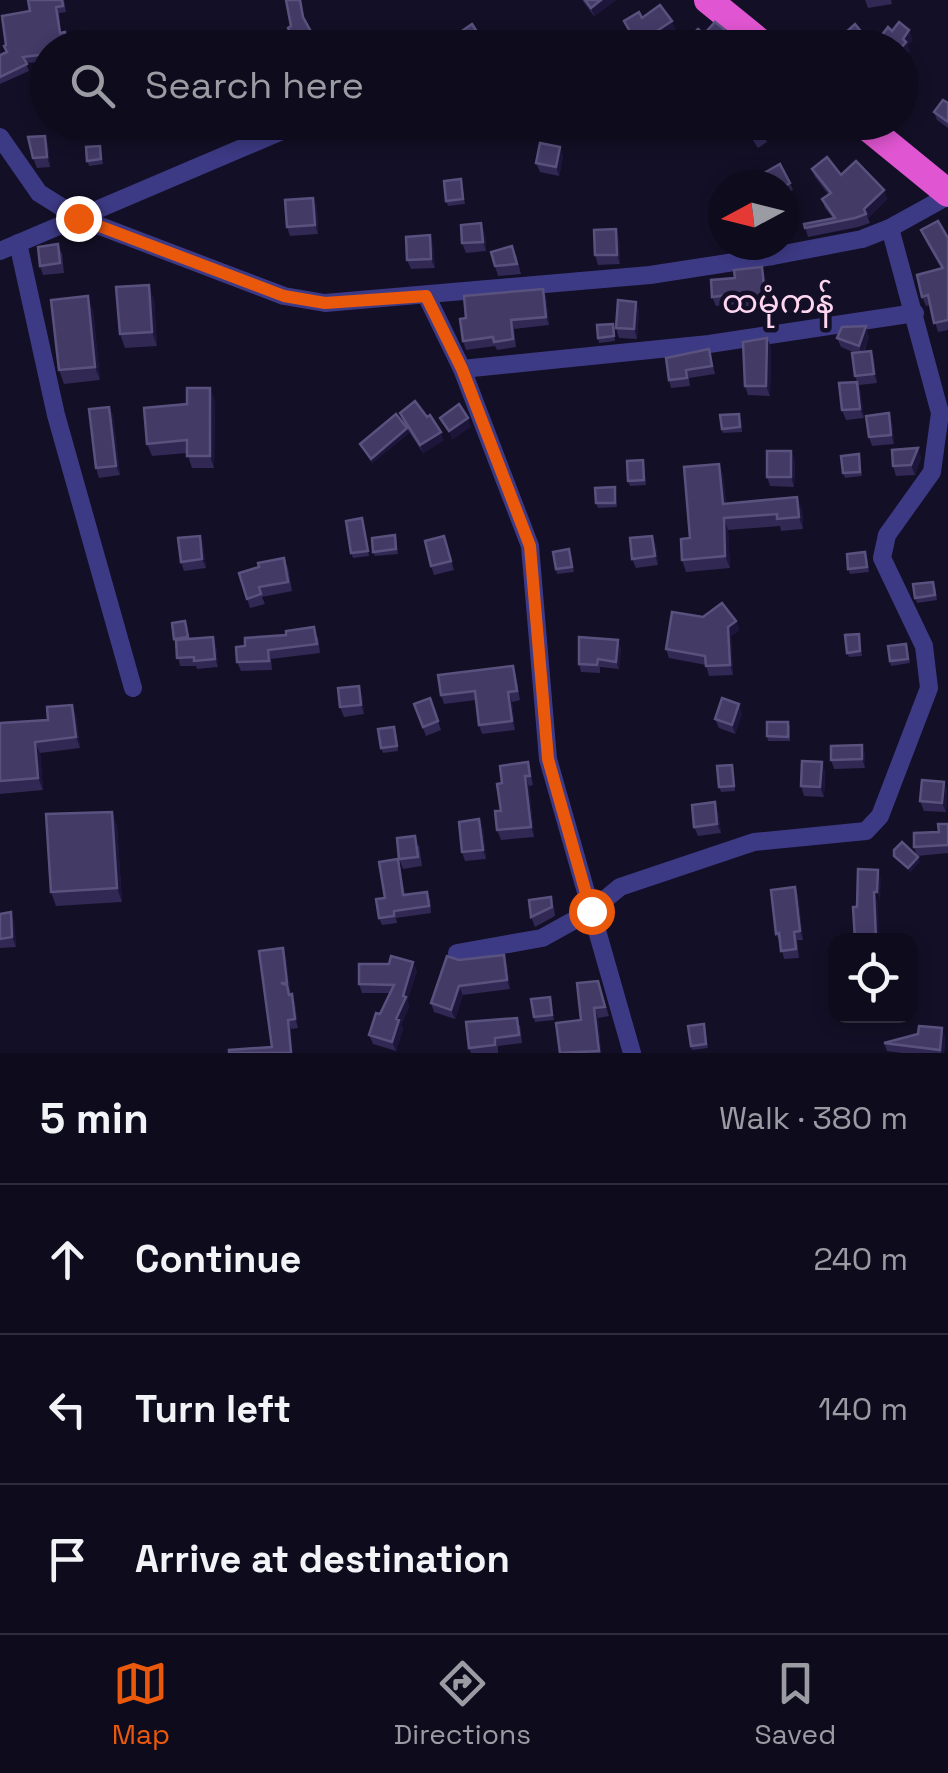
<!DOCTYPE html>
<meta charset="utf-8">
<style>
:root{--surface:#0e0b1c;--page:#1c1929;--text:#f1f3f6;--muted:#9b9ba3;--line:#2e2b3b;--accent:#ea580c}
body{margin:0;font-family:"Space Grotesk","Noto Sans Myanmar",sans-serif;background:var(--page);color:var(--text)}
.controls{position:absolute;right:30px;bottom:30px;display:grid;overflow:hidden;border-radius:20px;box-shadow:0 5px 15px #0003}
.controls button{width:90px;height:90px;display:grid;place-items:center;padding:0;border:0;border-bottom:2px solid var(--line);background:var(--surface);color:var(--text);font:50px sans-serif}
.compass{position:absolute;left:708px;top:170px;width:90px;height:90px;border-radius:50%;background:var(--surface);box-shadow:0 5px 15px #0003;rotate:263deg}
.stop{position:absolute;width:30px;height:30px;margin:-22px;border:8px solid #ea580c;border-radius:50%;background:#fff}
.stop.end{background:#ea580c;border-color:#fff;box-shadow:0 2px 10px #0008}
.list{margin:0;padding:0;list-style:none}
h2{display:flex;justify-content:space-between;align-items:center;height:130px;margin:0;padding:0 40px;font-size:42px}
h2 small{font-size:32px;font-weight:400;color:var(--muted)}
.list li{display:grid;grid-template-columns:65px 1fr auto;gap:30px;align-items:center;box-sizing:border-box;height:150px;padding:0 40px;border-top:2px solid var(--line)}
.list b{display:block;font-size:38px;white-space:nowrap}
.list em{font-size:32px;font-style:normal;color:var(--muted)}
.icon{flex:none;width:55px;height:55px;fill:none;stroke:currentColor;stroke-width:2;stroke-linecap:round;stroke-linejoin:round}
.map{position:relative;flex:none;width:948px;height:1053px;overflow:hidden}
.search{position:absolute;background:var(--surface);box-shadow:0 5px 15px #0003;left:30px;right:30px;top:30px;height:110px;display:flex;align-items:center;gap:25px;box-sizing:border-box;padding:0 35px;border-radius:55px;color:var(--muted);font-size:38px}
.sheet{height:580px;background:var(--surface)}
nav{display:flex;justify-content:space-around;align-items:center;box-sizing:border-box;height:140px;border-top:2px solid var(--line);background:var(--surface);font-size:28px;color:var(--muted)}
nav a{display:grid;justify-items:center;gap:5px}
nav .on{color:var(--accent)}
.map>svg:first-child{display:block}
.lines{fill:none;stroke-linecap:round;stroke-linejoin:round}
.minor{stroke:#3d3a85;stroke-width:18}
.trunk{stroke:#e055d1;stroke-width:28}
.wall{fill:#312854}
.shaded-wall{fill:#1d163a}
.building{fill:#433a66;stroke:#5a527e;stroke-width:2.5}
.route{stroke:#ea580c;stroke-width:12}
.labels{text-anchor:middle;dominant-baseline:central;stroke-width:9;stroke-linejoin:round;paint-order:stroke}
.quarter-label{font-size:32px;fill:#ffd6f0;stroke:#130f26}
</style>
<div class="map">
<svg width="948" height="1053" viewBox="0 0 948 1053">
<rect width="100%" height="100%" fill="#130f26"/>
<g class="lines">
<!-- minor -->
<g class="minor">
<path d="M0,137L39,193L79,218L284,296L325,303L650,275L773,256L862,239L890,228L948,196"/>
<path d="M18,243L56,415L133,688"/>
<path d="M0,251L303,122"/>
<path d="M426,295L462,369L530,546L548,759L632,1053"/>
<path d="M462,369L709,344L915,313"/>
<path d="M457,953L542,938L591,911L620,887L754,842L866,831L880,816L929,688L924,646L882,558L887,535L932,472L940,413L890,228"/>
</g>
<!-- trunk -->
<g class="trunk">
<path d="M708,0L767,48"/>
<path d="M861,122L948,193"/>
</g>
</g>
<!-- wall -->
<g class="wall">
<path d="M28,0H64L66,12L59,13L61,33L68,39L48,48V61L26,63L29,71L0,84V55L6,52L4,46L6,45L30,11Z"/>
<path d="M582,0H616L594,16Z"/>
<path d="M865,0H891L892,4L868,8Z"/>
<path d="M948,103V128L937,120L934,112Z"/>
<path d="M146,122H162V126L147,128Z"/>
<path d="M741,122H767L769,128L763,133L767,142L758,148Z"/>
<path d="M45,136L48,145L50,167L37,168L33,158Z"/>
<path d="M100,146L103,164L89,166L87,161Z"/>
<path d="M563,156L559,176L540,172L536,163Z"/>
<path d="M812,169L841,175L884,190L887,199L868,218L870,223L858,227L808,237L804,224L833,218L825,208L822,199L828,194L815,177Z"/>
<path d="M755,178L790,183L793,190L783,195V185Z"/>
<path d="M462,184L465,204L448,206L446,201Z"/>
<path d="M313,198L317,208L318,234L290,236L287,227Z"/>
<path d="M921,230L948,238V330L938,332L930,305L926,306L922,297L941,268L925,240Z"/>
<path d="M485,233L486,251L466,253L462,243Z"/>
<path d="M430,235L433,245L435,268L411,269L407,260Z"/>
<path d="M619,238L620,264L598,265L595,255Z"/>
<path d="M58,244L62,254L64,273L43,275L40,266Z"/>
<path d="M516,255L521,274L498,276L495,266Z"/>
<path d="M762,267L765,277L768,306L741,309L739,304L716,306L712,297L735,278Z"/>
<path d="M543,289L546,297L549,325L514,329L516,347L497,350L495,346L466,350L463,341L466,318Z"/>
<path d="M154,299L157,346L125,348L120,334Z"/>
<path d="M636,302L639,311L637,339L619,338L616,328Z"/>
<path d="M93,310L100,380L64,384L59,370Z"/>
<path d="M613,324L615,341L599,343L598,338Z"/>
<path d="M869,336L864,352L871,351L874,360L877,383L859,385L864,418L846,420L842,410L857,382L855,376V353L841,347L837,338Z"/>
<path d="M767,338L771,347L770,396L748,395L745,386Z"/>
<path d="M709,349L715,374L689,378L690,386L671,388L669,380Z"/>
<path d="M215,400L214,468H192L187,453L152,456L147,444L187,404Z"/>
<path d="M109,407L113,416L120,475L99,478L96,468Z"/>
<path d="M400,413L444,440L423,453L408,430L409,433L372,463L360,444L403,421Z"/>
<path d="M741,419L742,432L723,433L722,429Z"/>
<path d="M892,422L894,444L872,446L869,437Z"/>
<path d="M791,451L795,461L794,487L770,486L767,477Z"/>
<path d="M859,454L862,476L845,478L843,473Z"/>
<path d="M921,458L915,475L896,476L893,466Z"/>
<path d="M643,460L646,485L630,486L628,481Z"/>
<path d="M719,464L723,476L726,504L802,509L803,529L781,531L780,526L728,530L730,568L686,572L682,560Z"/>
<path d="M615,487L617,507L598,508L596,503Z"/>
<path d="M362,518L369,556L353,558L351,553Z"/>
<path d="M200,536L203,545L206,568L184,571L181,562Z"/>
<path d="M444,536L454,570L434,575L431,566Z"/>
<path d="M396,540L398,554L375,556L373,552Z"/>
<path d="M656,545L658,565L636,568L632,559Z"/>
<path d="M571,554L574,572L557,574L556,569Z"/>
<path d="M867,557L869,572L850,574L848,569Z"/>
<path d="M284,558L288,568L292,591L262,597L265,604L250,608L239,573Z"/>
<path d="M935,586L937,600L917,603L915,598Z"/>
<path d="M703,617L736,621L739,630L731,636L733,675L709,676L706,665L669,658L666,649Z"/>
<path d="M187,626L189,639L216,645L218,667L197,669L196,666H180L174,639Z"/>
<path d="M859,634L862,656L849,657L847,653Z"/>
<path d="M318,637L320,653L271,659L272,670L241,671L237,662L236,647Z"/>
<path d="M621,648L619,669L600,667V673L581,672L579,664Z"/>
<path d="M907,649L910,663L891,666L890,661Z"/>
<path d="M513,666L516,676L520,700L512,702L515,730L482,734L479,725L476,700L444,704L441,695Z"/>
<path d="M362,695L364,714L344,717L340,707Z"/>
<path d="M430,698L441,730L426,736L414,704Z"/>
<path d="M72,705L76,716L80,748L40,753L43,790L0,794V723L48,720Z"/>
<path d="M742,713L735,734L719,728L715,719Z"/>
<path d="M788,722L790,726V741H768L767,736Z"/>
<path d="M396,732L398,751L383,753L381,748Z"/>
<path d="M865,754V768L834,769L831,760Z"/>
<path d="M528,762L533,785L529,786L534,837L501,840L497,830L501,811L502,783Z"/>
<path d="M822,762L825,772L824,797L804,796L801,786Z"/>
<path d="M733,769L735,791L721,792L719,787Z"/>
<path d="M944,782L947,791L946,812L924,811L920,801Z"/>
<path d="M112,812L117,826L122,902L56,906L51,892Z"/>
<path d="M718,812L721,833L698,836L694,827Z"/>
<path d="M948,824V853L917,856L914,847L939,832Z"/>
<path d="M483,829L486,859L465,861L462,852Z"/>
<path d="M419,845L422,866L403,869L399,859Z"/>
<path d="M400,866L405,895L430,899L431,913L396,918L397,923L382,925L379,918Z"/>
<path d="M795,887L798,896L803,940H797L799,958L784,959L780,942L776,934Z"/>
<path d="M554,907L555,916L535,927L531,917Z"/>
<path d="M11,912L14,922L16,947L0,948V914Z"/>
<path d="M286,958L290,992L295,1004L298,1028L291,1029L272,1047Z"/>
<path d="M459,960L507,964L510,989L463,995L455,1019L434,1012L431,1003Z"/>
<path d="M417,971L407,1001L409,1006L401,1025L403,1029L396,1051L373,1044L369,1035L390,993H362L359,984Z"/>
<path d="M598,981L609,1016L598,1018L601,1053H560L581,1020Z"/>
<path d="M550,997L554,1020L535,1022L534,1017Z"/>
<path d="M704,1024L708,1048L692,1050L691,1046Z"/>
<path d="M520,1025L522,1043L498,1046V1053H471L469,1048Z"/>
<path d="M945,1036L944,1053H902L887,1051L884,1043Z"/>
</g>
<!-- shaded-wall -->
<g class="shaded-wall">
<path d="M601,0H616L594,16L591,8Z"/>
<path d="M672,21L676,30L649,48H638L637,44Z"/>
<path d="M909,30L913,40L908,46L910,51L900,63V49L903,39Z"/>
<path d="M729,33L733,43L729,48L723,41Z"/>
<path d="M912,75L914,79L903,93L901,89Z"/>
<path d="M761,122H767L769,128L763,133L760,124Z"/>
<path d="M45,136L48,145L50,167L47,157Z"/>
<path d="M560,147L563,156L559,176L556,167Z"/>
<path d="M884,190L887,199L868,218L864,209Z"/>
<path d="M313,198L317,208L318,234L315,225Z"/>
<path d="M481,223L485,233L486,251L483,242Z"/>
<path d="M616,229L619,238L620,264L617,255Z"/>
<path d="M430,235L433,245L435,268L431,259Z"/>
<path d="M762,267L765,277L768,306L765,297Z"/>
<path d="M149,285L154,299L157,346L152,332Z"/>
<path d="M543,289L546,297L549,325L546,317Z"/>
<path d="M88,296L93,310L100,380L95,367Z"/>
<path d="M636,302L639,311L637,339L634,329Z"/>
<path d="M866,326L869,336L862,355L859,346Z"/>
<path d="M767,338L771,347L770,396L766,386Z"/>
<path d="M871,351L874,360L877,383L874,374Z"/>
<path d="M857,382L861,391L864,418L860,409Z"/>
<path d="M210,388L215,400L214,468L210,456Z"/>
<path d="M109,407L113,416L120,475L116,466Z"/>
<path d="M889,413L892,422L894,444L891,435Z"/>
<path d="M468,418L471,427L452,440L449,431Z"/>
<path d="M407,428L409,433L372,463L371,459Z"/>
<path d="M441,432L444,440L423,453L420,445Z"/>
<path d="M918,448L921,458L915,475L911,465Z"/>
<path d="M791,451L795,461L794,487L791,477Z"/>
<path d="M719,464L723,476L727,516L723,504Z"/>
<path d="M797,497L802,509L803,529L799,517Z"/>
<path d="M724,518L728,530L730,568L725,556Z"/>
<path d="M200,536L203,545L206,568L202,559Z"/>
<path d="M652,536L656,545L658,565L655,556Z"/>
<path d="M736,621L739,630L731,636L733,675L730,665L728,627Z"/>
<path d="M213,637L216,645L218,667L215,659Z"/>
<path d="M618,640L621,648L619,669L616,662Z"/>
<path d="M359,686L362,695L364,714L361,705Z"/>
<path d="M508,692L512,702L515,730L512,721Z"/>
<path d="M739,704L742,713L735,734L732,725Z"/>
<path d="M72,705L76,716L80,748L76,737Z"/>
<path d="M35,742L40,753L43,790L38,778Z"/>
<path d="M862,745L865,754V768L862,759Z"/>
<path d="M822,762L825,772L824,797L820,787Z"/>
<path d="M525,776L529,786L534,837L531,827Z"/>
<path d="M944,782L947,791L946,812L942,803Z"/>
<path d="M715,802L718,812L721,833L717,824Z"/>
<path d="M112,812L117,826L122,902L117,888Z"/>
<path d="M479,819L483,829L486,859L483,850Z"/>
<path d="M918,857L920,862L910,873L908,868Z"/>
<path d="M878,870L881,879L880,902L877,892Z"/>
<path d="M795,887L798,896L803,940L800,931Z"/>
<path d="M874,892L878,902L879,940H876Z"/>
<path d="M11,912L14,922L16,947L12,937Z"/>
<path d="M283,948L286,958L291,992L287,983Z"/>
<path d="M504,955L507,964L510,989L507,980Z"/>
<path d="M413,962L417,971L407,1001L409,1006L401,1025L403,1029L396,1051L392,1042L396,1019Z"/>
<path d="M459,986L463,995L455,1019L451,1010Z"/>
<path d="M292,994L295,1004L298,1028L295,1019Z"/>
<path d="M594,1008L598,1018L601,1053L599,1051Z"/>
<path d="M288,1020L291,1029L293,1053H291Z"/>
<path d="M942,1028L945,1036L944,1053H941Z"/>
</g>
<!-- building -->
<g class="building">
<path d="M28,0H62L63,6L56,7L60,33L65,32L67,48H48V54L23,57L27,64L0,77V55L7,52L4,46L6,45L2,16L30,11Z"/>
<path d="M286,0H300L303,17L320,48H280L294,40L288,28L291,26Z"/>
<path d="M585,0H601L591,8Z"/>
<path d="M660,5L672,21L637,44L624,21L639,12L642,18Z"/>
<path d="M715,22L729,33L723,41L729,48L680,47L698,29L704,34Z"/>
<path d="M899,22L909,30L903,39L906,42L900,49V48H872L888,27L892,31Z"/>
<path d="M472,24L483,41L473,48H469L459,33Z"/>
<path d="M855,24L868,40L859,48H853L843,35Z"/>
<path d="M900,66L912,75L901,89L900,88Z"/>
<path d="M943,100L948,103V122L934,112Z"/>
<path d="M744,122H757L763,133L754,138Z"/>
<path d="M45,136L47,157L33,158L28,137Z"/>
<path d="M540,143L560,147L556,167L536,163Z"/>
<path d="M100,146L101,159L87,161L86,147Z"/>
<path d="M827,157L841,175L856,161L884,190L864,209L866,214L855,218L805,228L804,224L835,218L822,199L831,193L812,169Z"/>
<path d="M780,164L790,183L783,187V185H723L742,182L741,179L754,174L755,178Z"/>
<path d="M461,179L463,199L446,201L444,181Z"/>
<path d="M313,198L315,225L287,227L285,200Z"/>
<path d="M938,221L948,238V320L934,323L928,295L922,297L917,275L943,268L921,230Z"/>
<path d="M481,223L483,242L462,243L461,225Z"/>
<path d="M616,229L617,255H595L594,230Z"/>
<path d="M430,235L431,259L407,260L406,237Z"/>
<path d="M58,244L60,263L40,266L38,247Z"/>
<path d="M512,246L517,264L495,266L491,252Z"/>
<path d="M762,267L765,297L738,300L737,294L712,297L711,280L735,278L734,270Z"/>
<path d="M149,285L152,332L120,334L116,287Z"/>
<path d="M543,289L546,317L511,320L513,339L494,342L493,337L463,341L460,319L466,318L464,296Z"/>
<path d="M88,296L95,367L59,370L51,300Z"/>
<path d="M618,300L636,302L634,329L616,328Z"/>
<path d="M613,324L614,336L598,338L597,325Z"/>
<path d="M866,326L859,346L837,338L842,327Z"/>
<path d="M767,338L766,386H745L743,342Z"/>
<path d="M709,349L712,366L686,370L687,378L669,380L666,358Z"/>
<path d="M871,351L874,374L855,376L852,353Z"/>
<path d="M857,382L860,409L842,410L839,383Z"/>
<path d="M187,388H210V456H187V440L147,444L144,408L187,404Z"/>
<path d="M415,401L427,417L430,415L441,432L420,445L400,413Z"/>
<path d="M459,404L468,418L449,431L440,418Z"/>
<path d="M109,407L116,466L96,468L89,409Z"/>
<path d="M889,413L891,435L869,437L866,416Z"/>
<path d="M396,414L407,428L371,459L360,444Z"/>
<path d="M739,414L740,427L722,429L720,415Z"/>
<path d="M918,448L911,465L893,466L892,450Z"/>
<rect x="767" y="451" width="24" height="26"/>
<path d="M859,454L860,472L843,473L841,456Z"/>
<path d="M643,460L644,480L628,481L627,461Z"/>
<path d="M719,464L723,504L797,497L799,517L777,519V514L724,518L725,556L682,560L681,539L690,538L684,467Z"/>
<path d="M615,487V503H596L595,488Z"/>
<path d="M362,518L368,551L351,553L346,521Z"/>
<path d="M395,535L396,549L373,552L372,538Z"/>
<path d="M200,536L202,559L181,562L178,538Z"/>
<path d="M444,536L451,561L431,566L425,541Z"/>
<path d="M652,536L655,556L632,559L630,538Z"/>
<path d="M569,549L572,567L556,569L553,552Z"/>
<path d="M865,552L867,567L848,569L847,554Z"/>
<path d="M284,558L288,582L259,587L261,594L247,599L239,573L259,567L258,563Z"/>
<path d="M933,582L935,595L915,598L913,584Z"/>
<path d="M722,603L736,621L728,627L730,665L706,666L705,656L666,649L672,612L703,617Z"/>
<path d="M185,621L188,637L174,639L172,623Z"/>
<path d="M314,627L317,644L268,650L269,661L237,662L236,647L245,646V638L286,635V631Z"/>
<path d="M859,634L860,651L847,653L845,635Z"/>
<path d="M213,637L215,659L194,661V657L177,658L176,640Z"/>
<path d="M579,637L618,640L616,662L598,659L597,665L579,664Z"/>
<path d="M906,644L908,659L890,661L888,646Z"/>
<path d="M513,666L517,691L508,692L512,721L479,725L475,691L441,695L438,675Z"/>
<path d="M359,686L361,705L340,707L338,688Z"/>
<path d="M430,698L438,721L423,727L414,704Z"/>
<path d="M722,698L739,704L732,725L715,719Z"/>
<path d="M72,705L76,737L35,742L38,778L0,781V723L48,720L47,707Z"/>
<path d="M767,722H788V737L767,736Z"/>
<path d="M394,727L397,746L381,748L378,729Z"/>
<path d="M862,745V759L831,760V746Z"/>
<path d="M802,761L822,762L820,787L801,786Z"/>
<path d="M528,762L530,776H525L531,827L497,830L495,811H501L497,784L502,783L500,766Z"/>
<path d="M732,765L734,786L719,787L717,766Z"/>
<path d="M922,780L944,782L942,803L920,801Z"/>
<path d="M715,802L717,824L694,827L692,805Z"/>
<path d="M112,812L117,888L51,892L46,814Z"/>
<path d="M479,819L483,850L462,852L459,822Z"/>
<path d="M938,824H948V845L914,847V833L939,832Z"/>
<path d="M415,836L418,857L399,859L397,838Z"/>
<path d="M902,842L918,857L908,868L894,856V850Z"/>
<path d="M398,859L403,895L427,892L429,906L394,911V916L379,918L376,899L385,898L379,862Z"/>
<path d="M858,869L878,870L877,892H874L876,940H855L853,907H857Z"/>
<path d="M795,887L800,931L794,932L796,949L781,951L779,933L776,934L771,890Z"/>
<path d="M551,897L552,907L531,917L529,900Z"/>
<path d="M11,912L12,937L0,939V914Z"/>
<path d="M283,948L287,983H281L287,985L289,995L292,994L295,1019L288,1020L291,1053H229V1050L272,1047L259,951Z"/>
<path d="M834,948H836V989H832Z"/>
<path d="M504,955L507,980L459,986L451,1010L431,1003L447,956L459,960Z"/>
<path d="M391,956L413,962L403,996L406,997L396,1019L399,1020L392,1042L369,1035L376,1013L380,1014L394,985L359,984V964H389Z"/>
<path d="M598,981L605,1007L594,1008L599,1051L560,1053L556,1023L581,1020L577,983Z"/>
<path d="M550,997L552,1015L534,1017L531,999Z"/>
<path d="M517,1018L519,1035L495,1038V1045L469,1048L466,1022Z"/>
<path d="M704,1024L706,1044L691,1046L688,1026Z"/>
<path d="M919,1026L942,1028L940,1050L884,1043L918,1034Z"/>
</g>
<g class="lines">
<!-- route -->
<path class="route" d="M78,218L284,296L325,303L426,296L462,369L530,546L548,759L591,911"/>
</g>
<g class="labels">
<!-- quarter labels -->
<g class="quarter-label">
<text x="778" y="302">ထမုံကန်</text>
</g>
</g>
</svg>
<div class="controls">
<button><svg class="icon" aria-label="locate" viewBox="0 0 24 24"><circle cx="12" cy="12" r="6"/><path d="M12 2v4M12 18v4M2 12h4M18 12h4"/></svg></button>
</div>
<svg class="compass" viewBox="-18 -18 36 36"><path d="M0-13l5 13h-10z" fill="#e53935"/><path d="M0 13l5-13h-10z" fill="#9b9ba3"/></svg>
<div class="stop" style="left:591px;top:911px"></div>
<div class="stop end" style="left:78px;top:218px"></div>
<div class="search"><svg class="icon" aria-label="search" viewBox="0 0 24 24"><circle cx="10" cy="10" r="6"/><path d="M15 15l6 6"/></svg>Search here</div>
</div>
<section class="sheet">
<h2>5 min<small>Walk · 380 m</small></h2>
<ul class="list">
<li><svg class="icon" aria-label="ahead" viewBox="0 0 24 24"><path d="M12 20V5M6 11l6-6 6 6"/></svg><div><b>Continue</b></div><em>240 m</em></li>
<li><svg class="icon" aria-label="left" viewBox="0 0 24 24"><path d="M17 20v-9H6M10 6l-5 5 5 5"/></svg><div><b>Turn left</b></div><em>140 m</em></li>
<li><svg class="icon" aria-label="arrive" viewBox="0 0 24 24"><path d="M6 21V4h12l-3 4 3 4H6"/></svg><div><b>Arrive at destination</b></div></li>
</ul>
</section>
<nav>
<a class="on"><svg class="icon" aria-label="map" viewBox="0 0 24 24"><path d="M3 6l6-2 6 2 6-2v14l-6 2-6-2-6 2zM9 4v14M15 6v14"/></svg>Map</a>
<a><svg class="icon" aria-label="directions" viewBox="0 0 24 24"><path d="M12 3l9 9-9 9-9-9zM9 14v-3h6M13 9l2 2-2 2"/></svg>Directions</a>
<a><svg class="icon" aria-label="saved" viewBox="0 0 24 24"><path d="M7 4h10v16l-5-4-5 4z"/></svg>Saved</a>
</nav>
